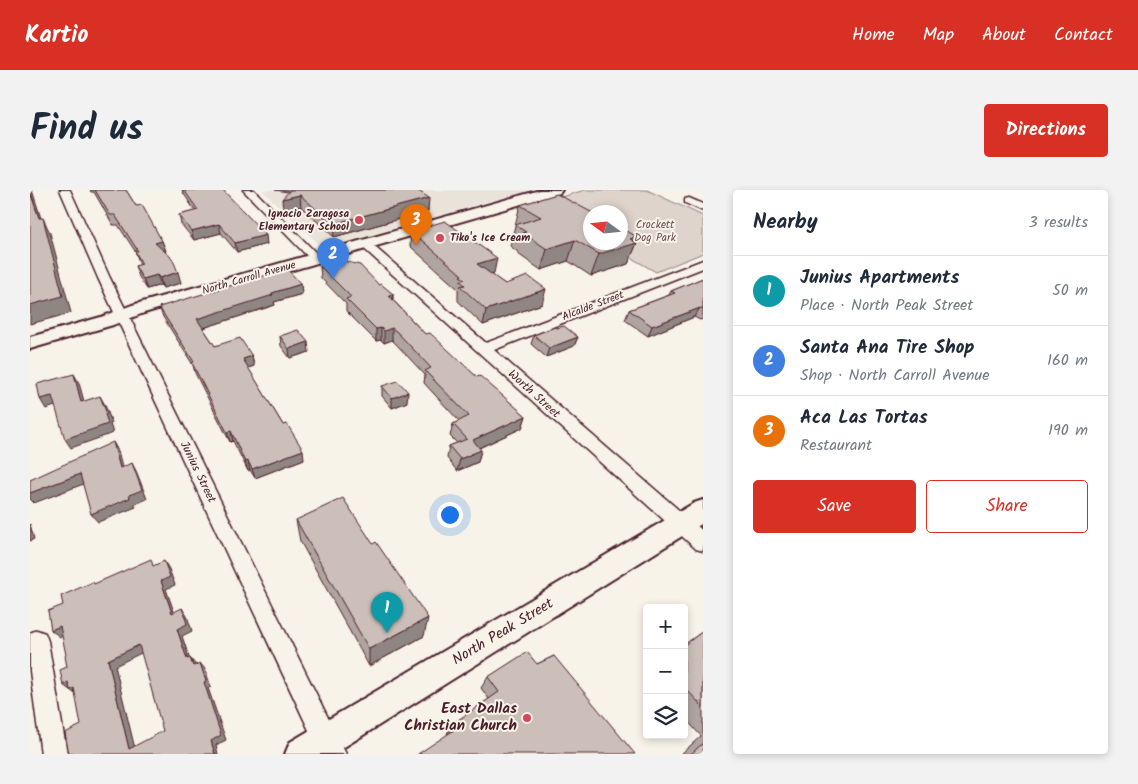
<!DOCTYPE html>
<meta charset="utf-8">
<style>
:root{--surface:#fff;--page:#f2f2f3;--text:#1f2937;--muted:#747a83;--line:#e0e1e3;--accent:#d93025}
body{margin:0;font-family:Kalam,sans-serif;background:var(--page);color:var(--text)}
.controls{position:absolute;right:15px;bottom:15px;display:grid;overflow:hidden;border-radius:5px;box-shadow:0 2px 8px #0003}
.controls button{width:45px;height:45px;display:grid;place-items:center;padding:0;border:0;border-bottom:1px solid var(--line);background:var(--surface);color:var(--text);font:25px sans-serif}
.compass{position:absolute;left:553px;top:15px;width:45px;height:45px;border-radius:50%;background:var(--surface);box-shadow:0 2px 8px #0003;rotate:285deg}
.you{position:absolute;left:419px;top:324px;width:18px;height:18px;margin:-12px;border:4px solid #fff;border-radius:50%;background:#1a73e8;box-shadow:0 0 0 8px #1a73e833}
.badge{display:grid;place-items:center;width:32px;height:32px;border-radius:50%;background:var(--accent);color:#fff;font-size:16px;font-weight:700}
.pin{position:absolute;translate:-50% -41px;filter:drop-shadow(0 1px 2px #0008)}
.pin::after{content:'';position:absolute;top:26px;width:18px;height:15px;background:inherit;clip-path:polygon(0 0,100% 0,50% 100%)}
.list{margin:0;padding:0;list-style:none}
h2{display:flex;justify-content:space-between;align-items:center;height:65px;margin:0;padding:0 20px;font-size:21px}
h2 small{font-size:16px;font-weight:400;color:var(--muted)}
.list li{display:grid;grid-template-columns:32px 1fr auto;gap:15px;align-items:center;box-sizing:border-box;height:70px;padding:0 20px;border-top:1px solid var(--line)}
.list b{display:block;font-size:19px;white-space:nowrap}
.list p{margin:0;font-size:16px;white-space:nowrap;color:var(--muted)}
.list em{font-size:16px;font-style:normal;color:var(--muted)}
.actions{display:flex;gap:10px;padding:15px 20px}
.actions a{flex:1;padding:11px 0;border:1px solid var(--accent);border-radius:5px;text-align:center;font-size:18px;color:var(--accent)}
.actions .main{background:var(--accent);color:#fff}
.icon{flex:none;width:28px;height:28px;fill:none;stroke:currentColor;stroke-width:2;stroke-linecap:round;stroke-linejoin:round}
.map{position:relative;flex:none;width:673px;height:564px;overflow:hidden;border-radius:5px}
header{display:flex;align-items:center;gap:30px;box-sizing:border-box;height:70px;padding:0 25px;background:var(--accent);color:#fff}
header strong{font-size:24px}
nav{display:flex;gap:28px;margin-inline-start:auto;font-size:18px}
.intro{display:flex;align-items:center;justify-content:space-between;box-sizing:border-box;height:120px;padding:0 30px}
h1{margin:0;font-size:35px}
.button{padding:12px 22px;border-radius:5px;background:var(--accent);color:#fff;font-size:18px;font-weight:700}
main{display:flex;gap:30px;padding:0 30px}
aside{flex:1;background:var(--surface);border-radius:5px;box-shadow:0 2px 8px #0003}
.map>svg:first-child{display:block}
.built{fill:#eae3da}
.green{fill:#ded4cc;stroke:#947a7c}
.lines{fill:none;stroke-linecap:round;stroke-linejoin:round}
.street-casing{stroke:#4a1f2b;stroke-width:3}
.secondary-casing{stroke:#4a1f2b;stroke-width:4}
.street{fill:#f7f3e8;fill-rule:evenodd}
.secondary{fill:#f7f3e8;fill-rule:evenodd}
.wall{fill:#afa49f;stroke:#4a1f2b}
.shaded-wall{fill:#8f8682;stroke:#4a1f2b}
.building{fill:#ccbfb9;stroke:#4a1f2b;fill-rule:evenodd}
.poi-dot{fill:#d1495b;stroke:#f7f3e8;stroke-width:2}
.labels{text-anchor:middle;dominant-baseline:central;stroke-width:4;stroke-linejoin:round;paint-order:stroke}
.far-poi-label{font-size:11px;font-weight:bold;fill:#4a1f2b;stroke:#f7f3e8;text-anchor:end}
.far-park-label{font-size:11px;fill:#6f4c53;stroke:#f7f3e8}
.far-street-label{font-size:11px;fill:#4a1f2b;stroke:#f7f3e8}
.street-label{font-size:12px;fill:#4a1f2b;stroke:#f7f3e8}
.near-street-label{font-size:15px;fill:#4a1f2b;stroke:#f7f3e8}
.near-poi-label{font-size:15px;font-weight:bold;fill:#4a1f2b;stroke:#f7f3e8;text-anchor:end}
</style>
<header>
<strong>Kartio</strong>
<nav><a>Home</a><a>Map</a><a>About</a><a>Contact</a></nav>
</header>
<div class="intro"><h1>Find us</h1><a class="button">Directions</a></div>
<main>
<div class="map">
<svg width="673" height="564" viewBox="0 0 673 564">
<rect width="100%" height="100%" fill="#f7f3e8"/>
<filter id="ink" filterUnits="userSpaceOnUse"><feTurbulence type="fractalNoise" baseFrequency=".02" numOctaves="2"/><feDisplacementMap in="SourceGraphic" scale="10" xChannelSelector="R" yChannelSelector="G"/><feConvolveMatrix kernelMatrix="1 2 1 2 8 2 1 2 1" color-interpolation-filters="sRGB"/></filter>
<g filter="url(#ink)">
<!-- built -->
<path class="built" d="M232,0H495L497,1L293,58Z"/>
<!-- green -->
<path class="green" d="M555,0H617L673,26V63L626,82L575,53L590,52V22H560L508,14Z"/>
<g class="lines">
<defs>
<g id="street">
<path d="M30,0H40L80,88L316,564H290L68,88Z"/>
<path d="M213,0H224L289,66L291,68L289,70H281Z"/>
<path d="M659,8L673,14V21L655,13V9Z"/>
<path d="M335,51L339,52L456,153L673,70V78L464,160L673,341V361L666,359L331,56L329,54L331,52Z"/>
<path d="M7,440L15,443L18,451L37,564H11L0,481V443Z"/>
</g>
<g id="secondary">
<path d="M510,0H532L530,3L114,123L83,135L0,159V147L71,127L102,115Z"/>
<path d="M673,310V333L303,564H255L260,552L664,313Z"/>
</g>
</defs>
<!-- street casing -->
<use href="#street" class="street-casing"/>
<!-- secondary casing -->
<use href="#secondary" class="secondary-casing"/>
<!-- street -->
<use href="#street" class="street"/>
<!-- secondary -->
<use href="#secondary" class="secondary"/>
</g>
<!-- wall -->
<g class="wall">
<path d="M60,0H96L106,16L132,51L136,61L134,62L151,93L133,98L131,95L117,99L109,87L105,76L110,75L105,61L88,35H83L64,2H61Z"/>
<path d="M152,0H193L237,54L207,62L191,43L164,50L151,34L149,25L165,21L154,4Z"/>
<path d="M245,0H387L398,21L304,47L271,17L253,22L258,2Z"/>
<path d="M490,15L606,46L604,51L607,53L598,74L561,86L538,71L511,80L488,64V62L480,56Z"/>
<path d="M381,41L464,83L460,84L475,94L512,114L453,135L428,111V99L380,56Z"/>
<path d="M290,76L349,95L363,104V110L395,144L447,187L496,226L492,238L449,258L451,260L448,272L427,281L417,268L419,256L427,253L420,246L423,234L429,231L394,193L395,185L366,154L362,150L354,153L351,150L346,151L316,121V114L291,88Z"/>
<path d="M673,88V129L670,130L664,127L618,146L595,130L599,120L639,105L641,101Z"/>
<path d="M271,94L272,104L244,112L245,115L173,138L185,156L222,166L224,176L218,178L274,269L225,288L220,280L218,281L203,251L200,252L165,183L163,175L133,127L129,117Z"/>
<path d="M527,138L548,147L544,156L516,167L501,154L504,145Z"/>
<path d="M250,146L279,162L260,168L251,156Z"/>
<path d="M352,196L377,212L362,218L352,206Z"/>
<path d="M266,330L394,446L339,476L270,351Z"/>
<path d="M673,441V564H651L671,546L654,527V455Z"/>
<path d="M524,466L417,544L421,535L459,509L451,498L458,487L507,474Z"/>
</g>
<!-- shaded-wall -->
<g class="shaded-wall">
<path d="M0,0H2L16,44L9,28Z"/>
<path d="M270,5L271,17L253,22L252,9Z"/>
<path d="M399,8L398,21L304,47L303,34Z"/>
<path d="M13,28L20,43L41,123L0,134V115Z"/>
<path d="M189,34L191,43L164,50L161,41Z"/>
<path d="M236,45L237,54L207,62L205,53Z"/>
<path d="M606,46L603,54L607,53L598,74L561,86L569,64L600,49Z"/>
<path d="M545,50L538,71L511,80L517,59Z"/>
<path d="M132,51L136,61L128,63L125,53Z"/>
<path d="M467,68L464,83L445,89L447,74Z"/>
<path d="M148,82L151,93L133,98L130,88Z"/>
<path d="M127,85L131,95L117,99L113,89Z"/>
<path d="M271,94L272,104L244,112L245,115L170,139L167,129L242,103Z"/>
<path d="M516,99L512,114L453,135L456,120Z"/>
<path d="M363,104L362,116L359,106Z"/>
<path d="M670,118L664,127L618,146L622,136Z"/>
<path d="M351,138V150L346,151V139Z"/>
<path d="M362,138V150L354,153V141Z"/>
<path d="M548,147L544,156L516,167L519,158Z"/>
<path d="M278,152L279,162L260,168L259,159Z"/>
<path d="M222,166L224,176L215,179L213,169Z"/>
<path d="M44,184L49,193L57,222L51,212Z"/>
<path d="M378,202L377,212L362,218V208Z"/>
<path d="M22,206L28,215L16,219L10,209Z"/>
<path d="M70,206L75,215L82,233L80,234L83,243L41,258L35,249Z"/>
<path d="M496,226L492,238L440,262L443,250Z"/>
<path d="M201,241L203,251L200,252L197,242Z"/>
<path d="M83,252L88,261L95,287L90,278Z"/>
<path d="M273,260L274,269L225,288L222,279Z"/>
<path d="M451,260L448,272L427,281L430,269Z"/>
<path d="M218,271L220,280L218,281L215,272Z"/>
<path d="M102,273L107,283L117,309L104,314L106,317L68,332L61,324L99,305Z"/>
<path d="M50,284L56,293L4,313L0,309V303Z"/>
<path d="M0,334L4,349L0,351Z"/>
<path d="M134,371L139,379L145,395L136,399L147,430L142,423L131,391Z"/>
<path d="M152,418L157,426L162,441L152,446L162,476L157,469L147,439Z"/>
<path d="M398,428L394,446L339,476V459Z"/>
<path d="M30,436L38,443L30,447L21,440Z"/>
<path d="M109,455L115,461L85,476L106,563L99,559L78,470Z"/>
<path d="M160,468L165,474L167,483L163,476Z"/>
<path d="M170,473L175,479L181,497L178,498L196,550L186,555L188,564H185L181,551L174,492Z"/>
<path d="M38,492L47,498L48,506L33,495Z"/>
</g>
<!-- building -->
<g class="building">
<path d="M65,0H96L106,16L112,15L132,51L125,53L142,68L148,82L130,88L127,85L113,89L105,76L112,74L105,61H108L85,25H80Z"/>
<path d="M154,0H193L236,45L205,53L189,34L161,41L149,25L168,20Z"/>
<path d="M260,0H387L399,8L303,34L270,5L252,9Z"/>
<path d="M0,2L9,28H13L33,106L0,115Z"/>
<path d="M527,4L561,22L560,52H590V38L606,46L600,49L607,53L569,64L545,50L517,59L493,43L496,42L485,35L511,27L490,15Z"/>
<path d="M415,31L467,68L447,74L475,94L498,86L516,99L456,120L430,96L435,95L430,91L435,89L430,86L432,85L381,41Z"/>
<path d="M309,70L330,75L349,95L351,94L363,104L359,106L395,144L400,143L447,187L450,186L496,226L443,250L451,260L430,269L419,256L437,249L423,234L439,226L395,181L401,178L367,142L362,138L354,141L351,138L346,139L316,109L321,107L290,76Z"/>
<path d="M257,79L271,94L242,103L243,105L167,129L185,156L210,148L222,166L213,169L253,235L257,234L273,260L222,279L218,271L215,272L201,241L197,242L162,173L164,172L129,117Z"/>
<path d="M673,88V120L670,118L622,136L599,120L645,103L641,101Z"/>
<path d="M534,136L548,147L519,158L504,145L525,137L527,138Z"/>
<path d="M268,140L278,152L259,159L250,146Z"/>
<path d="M44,184L51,212L70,206L77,224H75L78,234L35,249L22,206L10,209L7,194Z"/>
<path d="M368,191L378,202L362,208L352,196Z"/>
<path d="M83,252L90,278L102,273L112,300L99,305L100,308L61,324L50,284L0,303V290Z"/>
<path d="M313,308L343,354L346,352L398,428L339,459L266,330Z"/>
<path d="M121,369L123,376L134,371L140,387L131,391L142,423L152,418L157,434L147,439L157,469L160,468L163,476L170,473L176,491L174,492L191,545L181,551L185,564H39L35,543L51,535L44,498L40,500L38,492L33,495L30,480L37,477L35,466L36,465L30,436L21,440L18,421L33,415L31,406L63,392L64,394ZM109,455L133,541L99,559L78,470Z"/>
<path d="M673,441V517L654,497V455Z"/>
<path d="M497,462L507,474L524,466L605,564H388L424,540L421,535L469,502L458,487Z"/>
<path d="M673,553V564H661Z"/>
</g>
</g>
<!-- markers -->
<g class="poi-dot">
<circle cx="329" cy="30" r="5"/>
<circle cx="410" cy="48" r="5"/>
<circle cx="497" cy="528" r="5"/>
</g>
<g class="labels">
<!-- far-poi labels -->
<g class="far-poi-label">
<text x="319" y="24">Ignacio Zaragosa<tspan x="319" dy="13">Elementary School</tspan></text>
<text x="420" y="48" text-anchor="start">Tiko's Ice Cream</text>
</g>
<!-- far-park labels -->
<g class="far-park-label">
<text x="625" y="35">Crockett<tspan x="625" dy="13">Dog Park</tspan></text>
</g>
<!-- far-street labels -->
<g class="far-street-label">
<text transform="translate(219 88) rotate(-16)">North Carroll Avenue</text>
<text transform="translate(563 116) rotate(-21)">Alcalde Street</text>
</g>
<!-- street labels -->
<g class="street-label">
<text transform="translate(504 204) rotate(42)">Worth Street</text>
<text transform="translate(168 282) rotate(64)">Junius Street</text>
</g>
<!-- near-street labels -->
<g class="near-street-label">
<text transform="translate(473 442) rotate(-31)">North Peak Street</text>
</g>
<!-- near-poi labels -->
<g class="near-poi-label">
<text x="487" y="519">East Dallas<tspan x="487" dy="17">Christian Church</tspan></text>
</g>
</g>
</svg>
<div class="controls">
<button>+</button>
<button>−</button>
<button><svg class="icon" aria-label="layers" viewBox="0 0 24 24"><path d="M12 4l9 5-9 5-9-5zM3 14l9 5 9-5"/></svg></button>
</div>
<svg class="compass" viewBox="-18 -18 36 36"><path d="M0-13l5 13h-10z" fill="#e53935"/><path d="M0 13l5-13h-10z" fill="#747a83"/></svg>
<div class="you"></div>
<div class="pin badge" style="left:357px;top:443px;background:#0f9aa8">1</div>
<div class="pin badge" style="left:303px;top:89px;background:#3f7fe0">2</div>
<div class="pin badge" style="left:386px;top:55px;background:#e8710a">3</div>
</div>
<aside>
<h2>Nearby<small>3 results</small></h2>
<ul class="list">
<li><span class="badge" style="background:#0f9aa8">1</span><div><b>Junius Apartments</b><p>Place · North Peak Street</p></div><em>50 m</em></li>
<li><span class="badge" style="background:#3f7fe0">2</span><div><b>Santa Ana Tire Shop</b><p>Shop · North Carroll Avenue</p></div><em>160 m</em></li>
<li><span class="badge" style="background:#e8710a">3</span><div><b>Aca Las Tortas</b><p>Restaurant</p></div><em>190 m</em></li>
</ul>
<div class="actions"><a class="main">Save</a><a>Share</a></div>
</aside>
</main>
